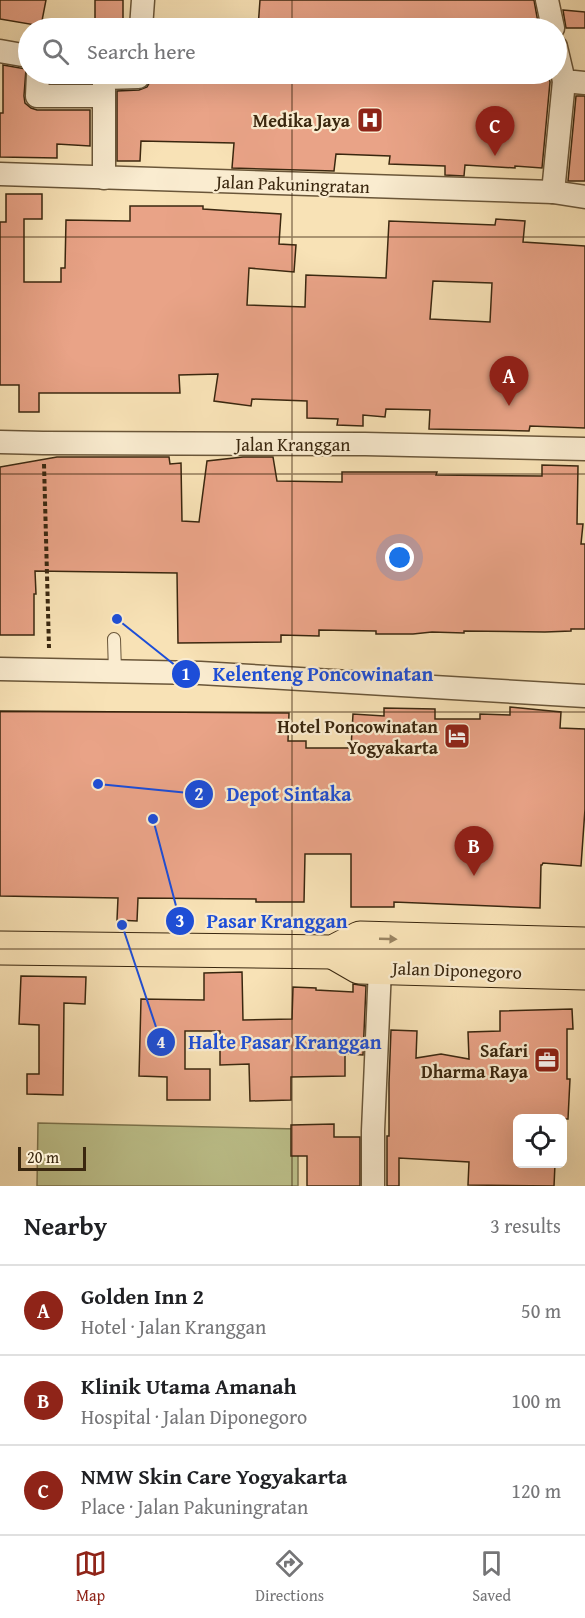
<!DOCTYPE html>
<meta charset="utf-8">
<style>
:root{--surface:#fff;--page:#f6f6f6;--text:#202124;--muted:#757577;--line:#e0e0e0;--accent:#8f2418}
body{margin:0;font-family:"Gentium Book Plus",serif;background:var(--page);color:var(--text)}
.controls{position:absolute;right:18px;bottom:18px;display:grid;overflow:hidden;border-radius:9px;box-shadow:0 6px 24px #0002}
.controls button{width:54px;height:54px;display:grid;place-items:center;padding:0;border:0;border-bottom:2px solid var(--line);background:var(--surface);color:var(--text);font:30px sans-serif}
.scale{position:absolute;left:18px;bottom:15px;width:68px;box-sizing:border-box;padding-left:6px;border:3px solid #3a270f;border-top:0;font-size:16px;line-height:21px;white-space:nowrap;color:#3a270f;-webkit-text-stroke:4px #faecd0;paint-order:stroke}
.you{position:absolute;left:400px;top:558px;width:21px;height:21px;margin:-15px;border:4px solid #fff;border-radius:50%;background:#1a73e8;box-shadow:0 0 0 9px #1a73e833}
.badge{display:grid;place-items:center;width:39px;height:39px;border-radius:50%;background:var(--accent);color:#fff;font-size:20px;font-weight:700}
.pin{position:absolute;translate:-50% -50px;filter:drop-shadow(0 2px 3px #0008)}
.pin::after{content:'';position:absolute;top:32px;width:21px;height:18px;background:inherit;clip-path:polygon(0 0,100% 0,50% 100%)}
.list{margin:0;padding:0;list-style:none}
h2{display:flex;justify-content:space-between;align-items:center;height:78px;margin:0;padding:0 24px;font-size:26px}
h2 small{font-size:20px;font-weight:400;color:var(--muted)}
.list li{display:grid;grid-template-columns:39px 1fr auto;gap:18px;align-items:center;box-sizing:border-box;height:90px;padding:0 24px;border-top:2px solid var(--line)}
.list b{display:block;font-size:22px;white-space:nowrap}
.list p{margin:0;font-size:20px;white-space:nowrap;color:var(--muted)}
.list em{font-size:20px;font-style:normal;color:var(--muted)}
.icon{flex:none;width:33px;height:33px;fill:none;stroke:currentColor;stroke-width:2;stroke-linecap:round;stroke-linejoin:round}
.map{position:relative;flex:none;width:585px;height:1186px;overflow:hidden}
.search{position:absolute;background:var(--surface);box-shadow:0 6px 24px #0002;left:18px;right:18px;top:18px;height:66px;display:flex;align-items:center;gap:15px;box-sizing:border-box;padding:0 21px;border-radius:33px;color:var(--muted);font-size:22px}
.sheet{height:348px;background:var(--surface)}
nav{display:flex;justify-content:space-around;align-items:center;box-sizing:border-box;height:84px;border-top:2px solid var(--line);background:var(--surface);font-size:16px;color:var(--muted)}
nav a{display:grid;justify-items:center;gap:3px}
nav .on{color:var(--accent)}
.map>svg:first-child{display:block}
.green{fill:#bec38d;stroke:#7c754e;stroke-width:1.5}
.building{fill:#e9a387;stroke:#3a270f;stroke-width:1.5;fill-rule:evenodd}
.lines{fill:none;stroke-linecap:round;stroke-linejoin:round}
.service-casing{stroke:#6a5639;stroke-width:14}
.minor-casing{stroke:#6a5639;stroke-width:25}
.primary-casing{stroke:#3a270f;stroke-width:35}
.path{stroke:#3a270f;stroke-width:4;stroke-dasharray:4.5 3;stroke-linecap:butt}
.service{stroke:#faecd0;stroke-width:12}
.minor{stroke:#faecd0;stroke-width:22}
.primary{stroke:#f8e2b6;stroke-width:33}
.oneway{fill:#998462}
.grid{fill:none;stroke:#3a270f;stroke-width:1.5;stroke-opacity:0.55}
.labels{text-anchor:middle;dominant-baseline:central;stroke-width:4.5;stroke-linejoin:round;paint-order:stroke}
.poi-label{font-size:18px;font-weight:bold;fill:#3a270f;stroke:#faecd0;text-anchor:end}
.street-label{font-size:18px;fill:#3a270f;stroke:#faecd0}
.leader{fill:none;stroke:#1d4ed8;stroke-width:2}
.callout-dot{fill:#1d4ed8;stroke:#faecd0;stroke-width:2}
.mark-label{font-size:18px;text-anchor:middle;font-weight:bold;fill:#fff}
.callout-label{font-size:20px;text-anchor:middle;font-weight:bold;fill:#1d4ed8;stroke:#faecd0;stroke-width:4.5;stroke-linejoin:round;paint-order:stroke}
</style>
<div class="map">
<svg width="585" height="1186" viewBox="0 0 585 1186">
<rect width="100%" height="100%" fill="#f8e2b6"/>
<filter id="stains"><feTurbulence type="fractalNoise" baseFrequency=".00333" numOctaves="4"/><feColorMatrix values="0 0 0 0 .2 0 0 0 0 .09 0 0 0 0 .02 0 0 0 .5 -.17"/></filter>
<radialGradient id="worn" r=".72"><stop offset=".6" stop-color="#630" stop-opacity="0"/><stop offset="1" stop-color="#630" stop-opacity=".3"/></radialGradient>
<!-- green -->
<path class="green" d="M38,1123L298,1129V1186H37Z"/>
<!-- building -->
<g class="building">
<path d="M0,0H46L41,26L0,19Z"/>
<rect x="95" y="0" width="28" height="21"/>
<path d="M260,0H534L539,28H380L381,22L334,20V28H258Z"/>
<path d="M563,10L585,12V28H566Z"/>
<path d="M3,65L26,69L24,96L25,103L31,108L37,110H90V146L57,144V158L0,157V113H3Z"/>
<path d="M51,74H92L90,82H51Z"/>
<path d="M214,74H548L550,82L542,168L515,166V168L465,165L464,176L445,175V166L389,164L390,156L336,154L334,171L232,168L234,143L141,141L140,161H117V91L139,90L147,87L151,80H170V76H214Z"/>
<path d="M576,96H585V181H568Z"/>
<path d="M6,194H42V219H24V282H61V268H65L66,220L130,221V206H203V209L281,214L279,244L296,245L294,272L249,268L247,305L305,307L306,275L386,278L389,221L495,225L496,219L525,221L523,242L585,246V428L530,426L529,431L429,429L430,410L386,409L385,417L363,415V426L337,425L338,419L307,418V401L252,399L251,406L214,401L218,374L179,375L180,393H39V412H19V385H0V222H6ZM433,281L492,283L490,322L430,319Z"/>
<path d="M57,457H169L170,464L181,463L182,521L199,522L207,461L243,457H273L277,481L342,482V472H437L436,475L542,476V465L578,466L577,524H583L581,544H585V629H571V631L545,632L464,631V633L432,632L413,634H376V631L319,630V636L281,635V642L178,643L177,573L35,571L36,594H34V635H0V467Z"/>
<path d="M510,707L561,712L560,728L585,729V809L581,866L543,863L542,865H541L540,908L394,902V907H351V854H305L304,902H256V899L138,898L137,921L117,920L118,898L0,896V711L289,713L288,741H306V748H351L353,714L384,716V708L435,709V719H480V714L510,715Z"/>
<path d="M242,972L243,1020L292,1019L293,987L316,988V990L353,992V984L366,986L363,1055L345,1054V1076L291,1077V1100L250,1101L249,1064L220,1065V1031H185V1069H210V1100H167V1077L139,1076L141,999L204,1000V973Z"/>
<path d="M21,976L86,977L85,1004L64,1003L63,1095L27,1094V1074H39V1025L19,1024Z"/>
<path d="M572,1009L573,1029H567V1079H570L568,1119H518V1164H555L554,1186L468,1185L469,1162L399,1158V1186H387V1136H389V1083L391,1030L417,1031L416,1058L441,1054L469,1059L468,1032L500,1031V1011Z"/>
<path d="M334,1124V1137H360V1186H307V1156H291V1125Z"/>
</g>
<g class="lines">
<defs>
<path id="service" d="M114,639L115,672"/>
<g id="minor">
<path d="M547,0L553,28"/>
<path d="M141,28L143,0"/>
<path d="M556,47L564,81L585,83"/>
<path d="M0,51L28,56"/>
<path d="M38,74L37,96H104"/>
<path d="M0,174L553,192L585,197"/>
<path d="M104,178V78L138,77L139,74"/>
<path d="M553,192L564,81"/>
<path d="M0,442L43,443L365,444L585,449"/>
<path d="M0,669L200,673L585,696"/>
<path d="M373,1186V1131L380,968"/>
</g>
<g id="primary">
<path d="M0,948L333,952L360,938L585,944"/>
<path d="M333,952L359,967L585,973"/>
</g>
</defs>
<!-- service casing -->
<use href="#service" class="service-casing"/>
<!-- minor casing -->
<use href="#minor" class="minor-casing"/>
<!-- primary casing -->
<use href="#primary" class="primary-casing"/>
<!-- path -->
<path class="path" d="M44,464L49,648"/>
<!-- service -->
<use href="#service" class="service"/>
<!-- minor -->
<use href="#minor" class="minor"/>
<!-- primary -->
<use href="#primary" class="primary"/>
</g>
<!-- one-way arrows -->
<defs><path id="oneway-solid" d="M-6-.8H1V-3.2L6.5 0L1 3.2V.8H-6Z" transform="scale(1.5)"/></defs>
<use class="oneway" href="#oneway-solid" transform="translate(388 939) rotate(2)"/>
<!-- grid -->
<path class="grid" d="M292,0V28M292,74V1186M0,237H585M0,474H585M0,712H585M0,949H585"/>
<!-- icons -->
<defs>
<symbol id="hospital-square" viewBox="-11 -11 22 22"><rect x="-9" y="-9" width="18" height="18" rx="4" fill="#8f2418" stroke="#faecd0"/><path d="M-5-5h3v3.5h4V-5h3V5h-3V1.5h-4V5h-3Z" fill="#fff"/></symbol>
<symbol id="hotel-square" viewBox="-11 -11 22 22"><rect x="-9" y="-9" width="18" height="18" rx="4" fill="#8f2418" stroke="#faecd0"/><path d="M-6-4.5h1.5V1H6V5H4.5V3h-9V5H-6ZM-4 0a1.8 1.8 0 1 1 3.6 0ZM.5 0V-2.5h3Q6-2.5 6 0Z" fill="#fff"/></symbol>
<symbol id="office-square" viewBox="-11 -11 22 22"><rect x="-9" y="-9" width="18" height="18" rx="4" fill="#8f2418" stroke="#faecd0"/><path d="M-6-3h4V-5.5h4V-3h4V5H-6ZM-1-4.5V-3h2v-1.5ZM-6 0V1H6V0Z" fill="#fff"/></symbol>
</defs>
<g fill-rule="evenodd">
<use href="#hospital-square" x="355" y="105" width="30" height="30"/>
<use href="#hotel-square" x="442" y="721" width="30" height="30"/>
<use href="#office-square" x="532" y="1045" width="30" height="30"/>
</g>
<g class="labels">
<!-- poi labels -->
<g class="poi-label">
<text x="350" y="120">Medika Jaya</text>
<text x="438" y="726">Hotel Poncowinatan<tspan x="438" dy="21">Yogyakarta</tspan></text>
<text x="528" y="1050">Safari<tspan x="528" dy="21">Dharma Raya</tspan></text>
</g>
<!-- street labels -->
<g class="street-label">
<text transform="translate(293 184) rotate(2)">Jalan Pakuningratan</text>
<text x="293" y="444">Jalan Kranggan</text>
<text transform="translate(457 970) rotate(2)">Jalan Diponegoro</text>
</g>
</g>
<!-- callouts -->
<path class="leader" d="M117 619L186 674M98 784L199 794M153 819L180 921M122 925L161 1042"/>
<g class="callout-dot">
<circle cx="117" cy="619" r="6"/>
<circle cx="98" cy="784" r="6"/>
<circle cx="153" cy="819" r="6"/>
<circle cx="122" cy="925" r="6"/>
<circle cx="186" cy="674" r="15"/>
<circle cx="199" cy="794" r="15"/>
<circle cx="180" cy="921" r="15"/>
<circle cx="161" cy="1042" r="15"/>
</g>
<g class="mark-label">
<text x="186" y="680">1</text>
<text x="199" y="800">2</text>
<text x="180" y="927">3</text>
<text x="161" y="1048">4</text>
</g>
<g class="callout-label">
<text x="323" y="681">Kelenteng Poncowinatan</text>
<text x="289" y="801">Depot Sintaka</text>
<text x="277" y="928">Pasar Kranggan</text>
<text x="285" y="1049">Halte Pasar Kranggan</text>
</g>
<rect width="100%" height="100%" filter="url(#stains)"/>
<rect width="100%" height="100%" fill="url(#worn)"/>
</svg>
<div class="controls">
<button><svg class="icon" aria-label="locate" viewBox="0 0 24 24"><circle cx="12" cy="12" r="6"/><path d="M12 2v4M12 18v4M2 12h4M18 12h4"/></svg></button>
</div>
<div class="scale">20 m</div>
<div class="you"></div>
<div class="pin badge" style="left:509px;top:406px">A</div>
<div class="pin badge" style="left:474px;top:876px">B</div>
<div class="pin badge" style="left:495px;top:156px">C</div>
<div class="search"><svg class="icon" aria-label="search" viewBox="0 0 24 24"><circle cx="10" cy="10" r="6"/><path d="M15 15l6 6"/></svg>Search here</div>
</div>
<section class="sheet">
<h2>Nearby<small>3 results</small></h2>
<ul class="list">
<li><span class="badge">A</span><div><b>Golden Inn 2</b><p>Hotel · Jalan Kranggan</p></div><em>50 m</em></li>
<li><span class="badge">B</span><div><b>Klinik Utama Amanah</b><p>Hospital · Jalan Diponegoro</p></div><em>100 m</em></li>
<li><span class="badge">C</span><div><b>NMW Skin Care Yogyakarta</b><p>Place · Jalan Pakuningratan</p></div><em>120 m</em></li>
</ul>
</section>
<nav>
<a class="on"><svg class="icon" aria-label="map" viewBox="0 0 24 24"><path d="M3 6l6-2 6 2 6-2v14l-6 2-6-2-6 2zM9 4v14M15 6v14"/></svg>Map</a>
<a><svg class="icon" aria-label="directions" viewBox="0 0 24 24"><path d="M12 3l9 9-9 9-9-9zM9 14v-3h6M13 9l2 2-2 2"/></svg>Directions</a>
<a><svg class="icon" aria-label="saved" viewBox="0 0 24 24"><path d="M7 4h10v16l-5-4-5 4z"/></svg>Saved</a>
</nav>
